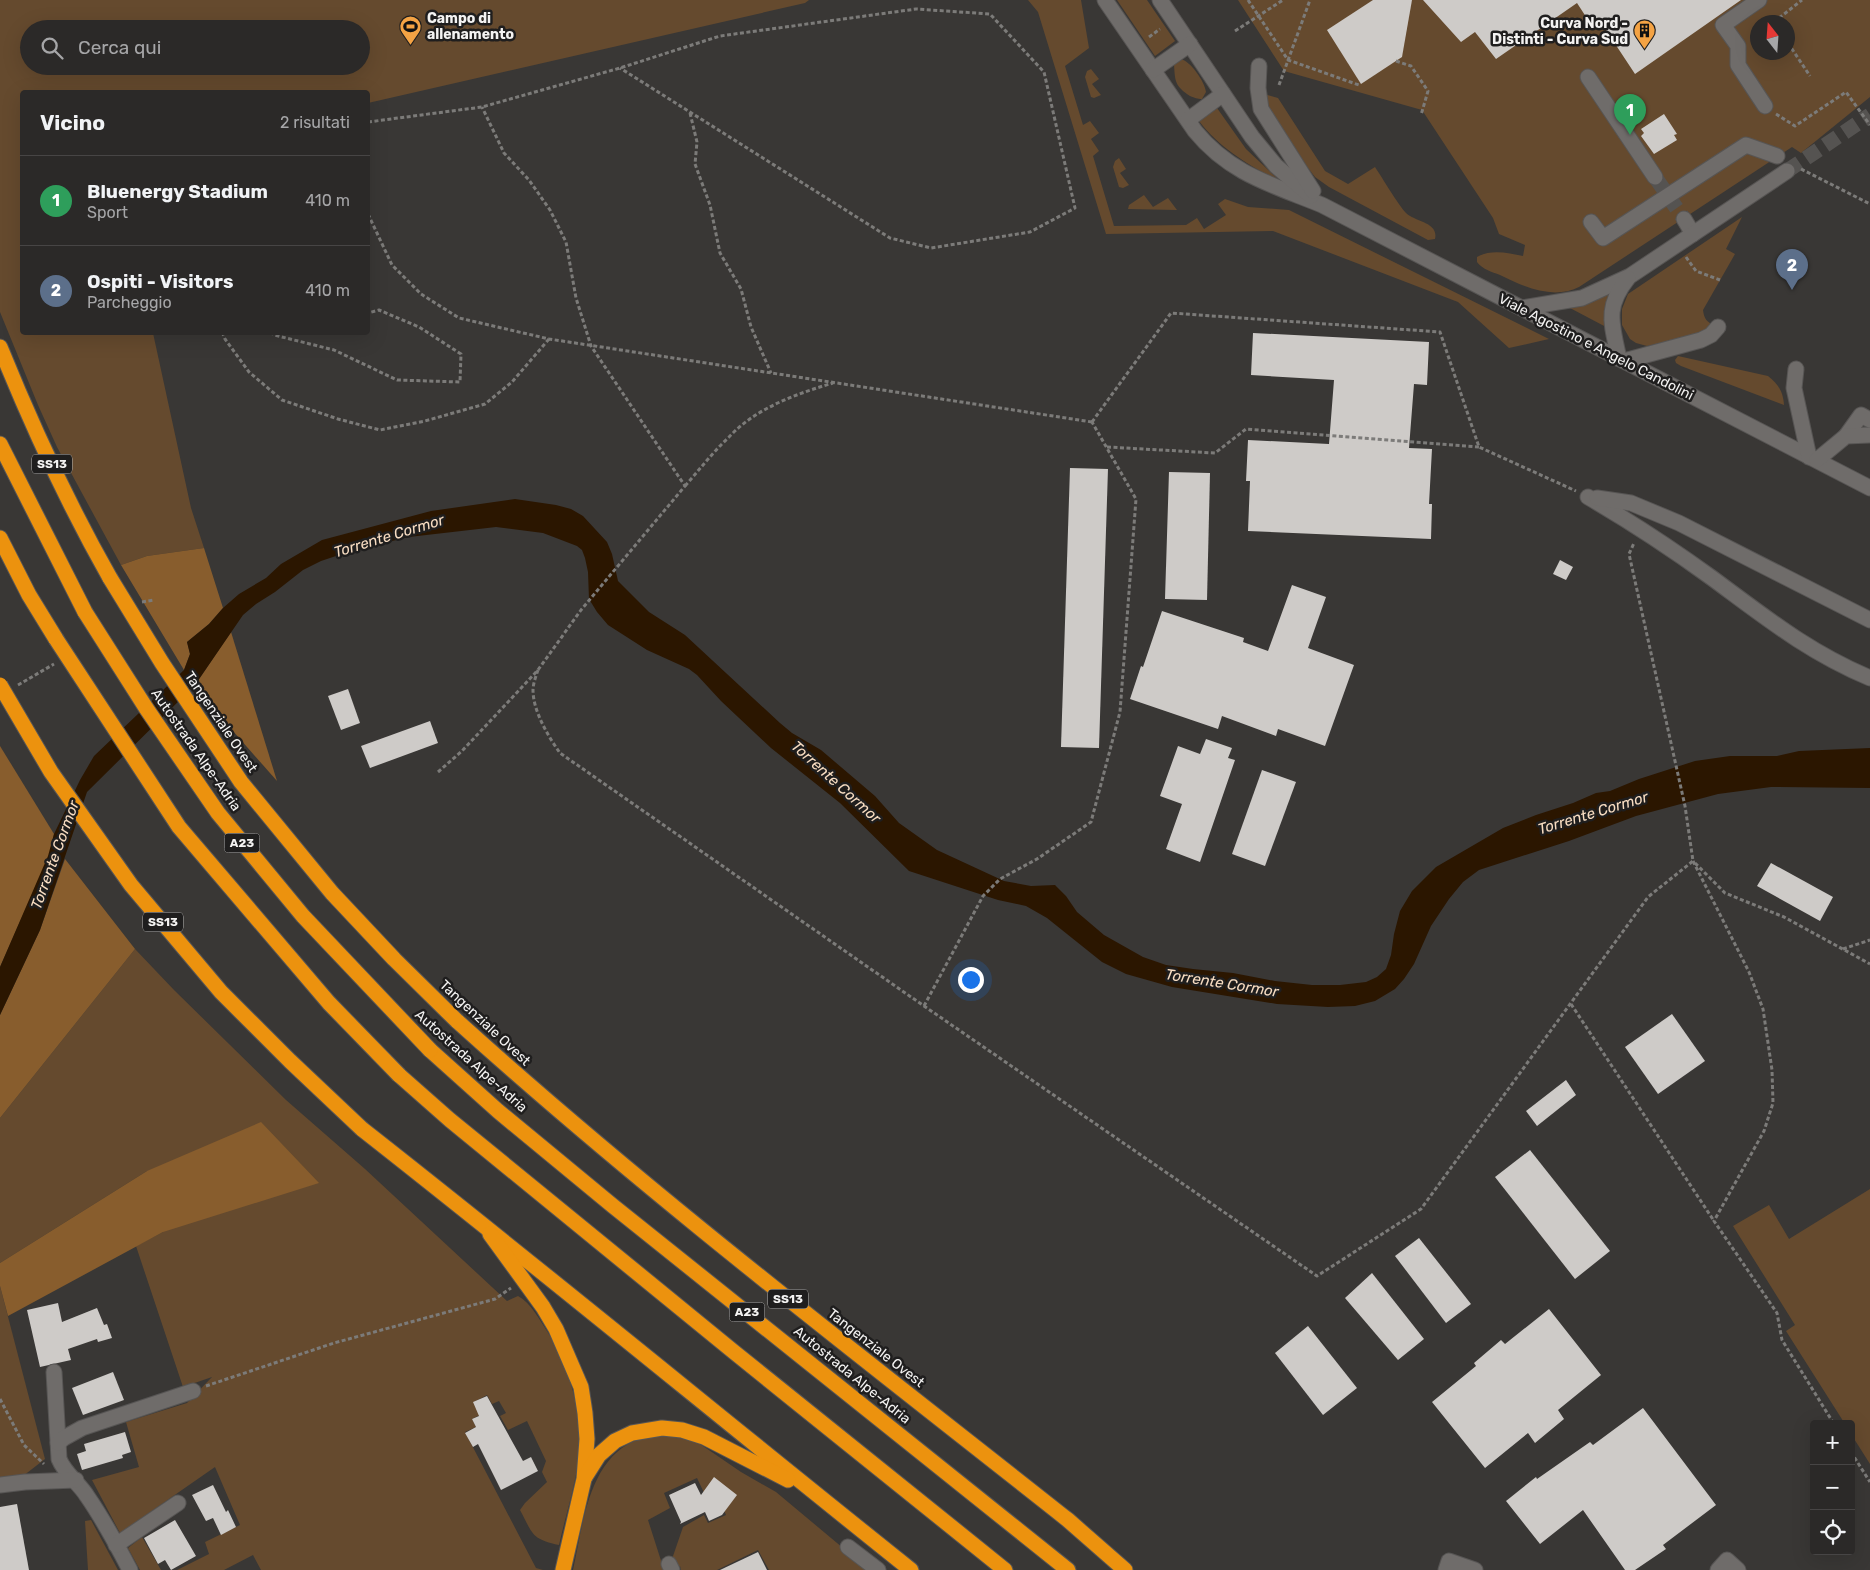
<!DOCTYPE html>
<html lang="it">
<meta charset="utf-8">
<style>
:root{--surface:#2b2928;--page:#333130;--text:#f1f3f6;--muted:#a6a6a8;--line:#474545;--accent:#db2777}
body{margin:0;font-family:Rubik,sans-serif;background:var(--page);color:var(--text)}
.controls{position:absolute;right:15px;bottom:15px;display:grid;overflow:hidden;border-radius:5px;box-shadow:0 5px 20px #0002}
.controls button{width:45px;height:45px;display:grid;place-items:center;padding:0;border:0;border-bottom:1px solid var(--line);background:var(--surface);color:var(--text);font:25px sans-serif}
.compass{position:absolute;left:1750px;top:15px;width:45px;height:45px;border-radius:50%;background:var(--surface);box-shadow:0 5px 20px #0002;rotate:343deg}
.you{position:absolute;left:970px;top:979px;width:18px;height:18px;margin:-12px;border:4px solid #fff;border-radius:50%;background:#1a73e8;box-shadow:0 0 0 8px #1a73e833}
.badge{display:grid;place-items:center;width:32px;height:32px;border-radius:50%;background:var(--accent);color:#fff;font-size:16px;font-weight:700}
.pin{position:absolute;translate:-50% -41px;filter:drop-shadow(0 1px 2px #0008)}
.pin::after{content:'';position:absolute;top:26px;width:18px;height:15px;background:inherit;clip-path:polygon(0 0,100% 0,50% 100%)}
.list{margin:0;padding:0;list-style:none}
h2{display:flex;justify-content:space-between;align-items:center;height:65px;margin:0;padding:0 20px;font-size:21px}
h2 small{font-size:16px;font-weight:400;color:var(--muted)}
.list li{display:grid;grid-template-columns:32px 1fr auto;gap:15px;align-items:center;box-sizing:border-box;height:90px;padding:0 20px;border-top:1px solid var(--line)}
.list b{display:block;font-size:19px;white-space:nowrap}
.list p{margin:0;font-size:16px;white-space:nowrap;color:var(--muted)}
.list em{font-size:16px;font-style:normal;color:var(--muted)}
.icon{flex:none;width:28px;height:28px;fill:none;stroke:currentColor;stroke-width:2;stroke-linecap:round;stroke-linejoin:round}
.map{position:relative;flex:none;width:1870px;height:1570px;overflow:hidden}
.search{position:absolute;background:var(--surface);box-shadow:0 5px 20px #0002;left:20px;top:20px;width:350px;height:55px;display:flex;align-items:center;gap:12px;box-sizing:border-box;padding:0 18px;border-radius:28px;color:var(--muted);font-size:19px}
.panel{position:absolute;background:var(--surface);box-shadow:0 5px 20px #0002;left:20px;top:90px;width:350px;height:245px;border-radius:5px}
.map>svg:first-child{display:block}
.green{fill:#654a2e;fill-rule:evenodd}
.forest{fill:#885d2d}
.water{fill:#2b1600}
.building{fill:#cecbc8}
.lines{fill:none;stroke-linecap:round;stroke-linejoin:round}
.minor-tunnel{stroke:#555351;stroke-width:15;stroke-dasharray:15 8;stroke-linecap:butt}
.minor-casing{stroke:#575554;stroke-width:17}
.highway-casing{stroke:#575554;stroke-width:17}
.path{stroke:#7c7b79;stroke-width:3;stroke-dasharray:4 2.5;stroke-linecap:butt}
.minor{stroke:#6f6c6a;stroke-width:15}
.highway{stroke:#ec920e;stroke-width:15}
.highway-bridge-casing{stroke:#575554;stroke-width:17;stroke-linecap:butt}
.highway-bridge{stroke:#ec920e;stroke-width:15}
.labels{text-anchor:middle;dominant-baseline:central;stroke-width:5;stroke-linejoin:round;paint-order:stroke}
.shield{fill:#1f1e1e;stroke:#b4b3b2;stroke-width:1}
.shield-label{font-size:12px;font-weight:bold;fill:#f4f3f2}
.poi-label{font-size:14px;font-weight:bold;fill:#f4f3f2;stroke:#1f1e1e;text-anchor:start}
.street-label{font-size:14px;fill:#f4f3f2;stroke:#1f1e1e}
.water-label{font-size:15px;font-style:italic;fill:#f8ddc2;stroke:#1f1e1e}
</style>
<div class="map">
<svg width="1870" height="1570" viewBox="0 0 1870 1570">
<rect width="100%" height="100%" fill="#393735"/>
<!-- green -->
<g class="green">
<path d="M0,0H809L805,3L368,103V92H22V332L153,333L191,508L204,548L147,556L121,565L57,447L38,405L0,312ZM29,29H361V66H29Z"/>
<path d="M1028,0H1081L1089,48L1065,66L1083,125L1090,121L1099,133L1091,139L1099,151L1093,156L1114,226L1186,225L1197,218L1204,229L1226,215L1218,204L1225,199L1248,207L1289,210L1549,339L1509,348L1458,302L1273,231L1106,234L1038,12Z"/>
<path d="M1117,0H1147L1175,41L1155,56Z"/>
<path d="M1238,0H1870V97L1801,153L1792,147L1579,287C1553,300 1524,287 1500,275C1492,272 1482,269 1477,262V257C1491,249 1508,253 1523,256L1525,245L1499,234L1493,218L1422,110L1284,71ZM1758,22H1788V52H1758Z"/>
<path d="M1180,59C1190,60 1205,82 1206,92L1202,99C1197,99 1195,98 1190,96C1175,86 1175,82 1174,64Z"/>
<path d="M1091,69L1099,79L1092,84L1101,95L1094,98L1091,97L1085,77L1087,71Z"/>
<path d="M1260,93L1278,98L1325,171L1348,184L1375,167C1383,179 1397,203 1406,213C1415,222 1439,222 1435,239L1428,240L1329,187L1315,177L1308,168Z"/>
<path d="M1217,108L1246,149L1282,183C1251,166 1221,150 1199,121Z"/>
<path d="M1119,158L1126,169L1120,173L1129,185L1123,188L1119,187L1113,167L1115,161Z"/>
<path d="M1144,195L1153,207L1168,198L1177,210L1128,209L1129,205Z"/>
<path d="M1742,217L1726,249L1735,254L1703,310C1704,319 1707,322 1715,326L1696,335L1647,346L1636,343L1630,339L1622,325V309L1628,294Z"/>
<path d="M1617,286C1607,299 1601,310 1606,327L1570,308L1580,305Z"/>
<path d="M1678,356L1768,376C1778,384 1783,391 1784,405L1681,366L1676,363L1675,360Z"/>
<path d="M135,949L174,990L286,1100L365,1169L507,1301L518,1296C531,1303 539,1319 547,1331C572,1371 583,1416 578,1463C574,1490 565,1518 559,1545C531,1539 533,1534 520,1510L525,1503L547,1482L542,1472L546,1461L527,1421L508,1430L500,1416L506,1413L499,1401L492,1404L487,1395L474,1402L480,1415L472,1419L476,1427L465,1432L536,1568L543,1570H261L253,1555L224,1570H177L209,1554L205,1542L240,1525L215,1467L120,1533L92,1480L139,1467L126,1422L187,1403L212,1377L183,1387L136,1246L163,1232L147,1171L0,1263V1118Z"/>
<path d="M1870,1189V1464L1851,1434V1424H1845L1786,1331L1795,1325L1733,1226L1769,1205L1789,1239Z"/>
<path d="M0,1286L45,1459L23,1476L0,1480Z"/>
<path d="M664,1435L682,1437L700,1444L741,1472L776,1492L843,1548L866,1570H769L758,1550L717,1570H681L680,1566L676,1568L672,1559L683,1527L704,1515L708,1523L726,1515L718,1497L708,1501L697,1478L664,1493L670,1508L648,1520L664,1570H573C583,1525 588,1456 641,1438C648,1436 656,1436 664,1435Z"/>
<path d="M91,1520L118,1570H88L85,1521Z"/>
<path d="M142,1537L161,1570H140L128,1548Z"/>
</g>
<!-- forest -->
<g class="forest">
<path d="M204,548L223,608L209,624L187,642L190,654L184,670L121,565L147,556Z"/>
<path d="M231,632L277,781L218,714L195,685Z"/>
<path d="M0,746L54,834L49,856L0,967Z"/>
<path d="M65,859L135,949L0,1118V1015L40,930Z"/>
<path d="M261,1122L319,1183L163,1232L8,1316L0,1286V1263L147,1171Z"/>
</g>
<!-- water -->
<path class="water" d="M515,499L556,505L571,509L583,516L607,542L612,554L618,581L649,612L685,635L780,723L792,733L821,750L875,796L899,823L937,850L1004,881L1031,886L1055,885L1066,896L1077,912L1104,935L1143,957L1166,965L1193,969L1233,973L1275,981L1312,985H1340L1366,982L1377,977L1386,969L1391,955L1394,934L1400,911L1412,891L1436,867L1503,828L1536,815L1573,803L1596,793L1610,791L1639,779L1695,761L1730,756H1777L1799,751L1870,748V788L1771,787L1718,794L1636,816L1569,841L1479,870L1463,882L1449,899L1431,926L1414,964L1404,979L1395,989L1375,1001L1355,1006L1328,1007L1277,1004L1172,987L1126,974L1102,962L1047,918L1026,906L998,900L909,871L840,803L771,748L721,701L697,675L689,669L647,650L608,625L597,612L589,599L588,572L585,558L582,550L577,546L543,533L496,527L409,537L354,550L321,561L303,570L275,592L256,604L243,615L195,685L87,792L40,930L0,1015V967L48,856L54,834L80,780L94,756L184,670L190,654L187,642L209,624L223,608L239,594L266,578L281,564L322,540L431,511Z"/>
<!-- building -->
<g class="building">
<path d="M1373,0H1412L1402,57L1361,84L1327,30Z"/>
<path d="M1423,0H1741L1635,74L1600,21L1592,26L1577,3L1496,59L1475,32L1461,42Z"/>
<path d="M1664,114L1677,134L1674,135L1677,140L1654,154L1641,136L1644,133L1641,129Z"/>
<path d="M1253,333L1429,342L1427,385L1414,384L1409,448L1432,449L1429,504H1432L1431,539L1248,531L1250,481H1246L1248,440L1329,444L1334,380L1251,375Z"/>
<path d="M1070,468L1108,469L1099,748L1061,747Z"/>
<path d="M1169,472L1210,473L1207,600L1165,599Z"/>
<path d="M1560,560L1573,567L1566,580L1553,574Z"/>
<path d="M1292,585L1326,597L1308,648L1354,665L1325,746L1278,729L1276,736L1222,716L1218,729L1130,699L1141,666L1143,667L1162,611L1244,638L1243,642L1268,651Z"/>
<path d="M348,689L360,723L341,730L328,696Z"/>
<path d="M430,721L438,743L370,768L361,746Z"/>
<path d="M1206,739L1232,748L1228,758L1235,760L1200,862L1166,849L1182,804L1160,796L1178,746L1200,754Z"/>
<path d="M1262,770L1296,782L1265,866L1232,854Z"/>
<path d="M1771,863L1833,897L1820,921L1757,886Z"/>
<path d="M1672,1014L1705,1061L1658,1094L1625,1047Z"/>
<path d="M1566,1080L1576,1095L1537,1126L1526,1111Z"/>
<path d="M1530,1150L1610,1251L1575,1279L1495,1177Z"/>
<path d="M1419,1238L1471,1304L1446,1323L1395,1256Z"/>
<path d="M1372,1273L1424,1339L1398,1360L1345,1298Z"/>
<path d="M58,1303L62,1322L97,1308L104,1325L107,1324L112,1338L98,1342L97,1339L68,1349L71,1360L40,1367L27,1310Z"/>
<path d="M1549,1309L1601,1375L1558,1410L1564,1419L1535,1443L1528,1433L1485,1468L1432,1402L1476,1366L1474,1363L1501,1340L1505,1344Z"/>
<path d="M1308,1326L1357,1388L1323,1415L1275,1353Z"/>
<path d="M113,1372L124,1400L83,1415L72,1388Z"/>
<path d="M487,1396L523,1461L531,1457L538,1471L501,1490L478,1444L473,1447L465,1433L476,1427L472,1419L479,1416L473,1402Z"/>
<path d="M1643,1408L1716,1505L1663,1545L1666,1549L1635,1570H1625L1583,1510L1540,1544L1506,1501L1536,1477L1537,1479L1590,1442L1593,1445Z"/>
<path d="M125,1432L131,1452L122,1455L123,1458L82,1470L77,1454L86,1451L84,1444Z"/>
<path d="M714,1477L737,1495L722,1515L709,1521L705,1512L680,1524L681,1522L669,1495L695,1483L701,1495Z"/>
<path d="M213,1485L226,1512L228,1510L236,1527L221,1535L213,1518L206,1521L192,1495Z"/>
<path d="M17,1504L29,1570H0V1507Z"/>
<path d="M175,1520L196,1556L171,1570L165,1560L158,1564L144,1538Z"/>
<path d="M758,1552L767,1570H720Z"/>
</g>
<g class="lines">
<!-- minor-tunnel -->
<g class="minor-tunnel">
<path d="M1787,171L1870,115"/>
<path d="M1655,177L1684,219"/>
</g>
<defs>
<g id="minor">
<path d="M1105,0L1195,131C1230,174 1273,185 1322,205L1870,488"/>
<path d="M1160,0L1252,137L1276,166L1311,196"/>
<path d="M1759,0L1723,25L1738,46V65L1765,106"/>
<path d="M1259,66L1258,88L1261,109L1313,191"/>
<path d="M1153,70L1190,44"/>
<path d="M1588,77L1655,177"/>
<path d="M1188,120L1223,94"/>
<path d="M1684,219L1693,234"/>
<path d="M1591,222L1603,238L1746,145L1777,156"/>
<path d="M1522,308L1582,298L1630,276L1787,171"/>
<path d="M1619,359C1612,324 1604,308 1628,278"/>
<path d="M1624,361L1701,340L1711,335L1718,327"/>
<path d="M1796,369L1794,388L1809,457"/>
<path d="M1846,436L1861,415L1870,420"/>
<path d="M1817,460L1846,436L1870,435"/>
<path d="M1588,497C1631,522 1672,549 1712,578C1765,617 1808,652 1870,678"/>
<path d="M1597,498L1631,503L1679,523L1870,620"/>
<path d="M54,1372L59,1459C65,1474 79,1483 87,1496C103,1519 117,1545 130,1570"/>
<path d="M58,1443L64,1438L82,1428L193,1391"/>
<path d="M0,1485L25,1482L76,1480"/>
<path d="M116,1545L178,1503"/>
<path d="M848,1547L878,1570"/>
<path d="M669,1564L672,1570"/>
<path d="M1446,1570L1449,1561L1475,1570"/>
<path d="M1718,1570L1727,1560L1738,1570"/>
</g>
<g id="highway">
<path d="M0,347C32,426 68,504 110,578"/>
<path d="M0,444L85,612"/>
<path d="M0,538L29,595L56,639"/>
<path d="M457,1021C652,1197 862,1357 1068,1520L1125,1570"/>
<path d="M430,1050L498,1111L613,1206L1068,1570"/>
<path d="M399,1075L450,1120L734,1352L1005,1570"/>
<path d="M362,1129C547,1274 728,1424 911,1570"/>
<path d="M490,1234L543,1307L556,1329L581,1387L585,1413L587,1439L584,1479L563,1570"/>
<path d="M585,1477L599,1455L615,1441L632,1433L662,1428L682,1430L704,1437L788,1480"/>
</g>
</defs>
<!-- minor casing -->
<use href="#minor" class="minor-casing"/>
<!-- highway casing -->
<use href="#highway" class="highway-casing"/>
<!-- path -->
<g class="path">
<path d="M1248,0L1288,60L1359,85"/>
<path d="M1774,22L1802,0"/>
<path d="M1235,31L1283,0"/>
<path d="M1149,37L1160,29"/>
<path d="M1788,43L1810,76"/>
<path d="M1396,61L1411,66L1428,91L1421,115"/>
<path d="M1279,85L1310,0"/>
<path d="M690,113L697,142L695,164L710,205L720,253L741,289L751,327L771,373"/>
<path d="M1776,114L1795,126L1846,92L1870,125"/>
<path d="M368,122L482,107L620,68L720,36L916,9L990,14L1044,72L1075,208L1030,232L931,248L890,238L620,68"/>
<path d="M1801,169L1870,204"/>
<path d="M368,214L392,265L421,294L459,318L549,339L1092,422"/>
<path d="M1686,257L1696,271L1720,280"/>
<path d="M222,332L225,339L249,372L282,400L338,419L380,430L425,421L485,404L512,382L549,339"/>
<path d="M270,332L274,335L334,350L397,380L460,382L461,354L419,327L379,310L368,313"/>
<path d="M1092,422L1171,313L1440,332L1479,447L1576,491"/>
<path d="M1107,447L1215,453L1246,429L1479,447"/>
<path d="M685,486C700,469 713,452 729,437C756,408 796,394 833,383"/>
<path d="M142,602L154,600"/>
<path d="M538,670C536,676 533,684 533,690C533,711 548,736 560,753L924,1006L1317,1276L1421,1209L1648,897L1693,861L1685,806L1629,554L1634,543"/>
<path d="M18,685L54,664"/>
<path d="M438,772L462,751L538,670L581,610L685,486L591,346L576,298L566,242L550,210L529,180L504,153L482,107"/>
<path d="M1693,861L1749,972L1763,1009L1772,1070L1773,1103L1764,1131L1714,1221L1777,1313L1782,1340L1834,1424"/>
<path d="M1695,863L1725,893L1784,917L1870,964"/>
<path d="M1843,949L1870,940"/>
<path d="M1571,1004L1714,1221"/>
<path d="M924,1006L983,896L1000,879L1037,859L1091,822L1120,712L1136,499L1092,422"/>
<path d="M206,1386L334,1343L495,1299L511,1288"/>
<path d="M0,1399L24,1445L44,1464"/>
<path d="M1851,1452L1870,1482"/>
</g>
<!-- minor -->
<use href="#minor" class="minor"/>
<!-- highway -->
<use href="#highway" class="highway"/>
<defs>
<g id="highway-bridge">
<path d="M110,578L162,663L241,782L332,893L394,959L457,1021"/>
<path d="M85,612L146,708L218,813L303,916L430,1050"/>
<path d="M56,639L179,827L329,1003L399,1075"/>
<path d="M0,685L51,772L131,885L221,992L290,1061L362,1129"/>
</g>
</defs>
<!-- highway-bridge casing -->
<use href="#highway-bridge" class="highway-bridge-casing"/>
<!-- highway-bridge -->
<use href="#highway-bridge" class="highway-bridge"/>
</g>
<!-- icons -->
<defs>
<symbol id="stadium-pin" viewBox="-11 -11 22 30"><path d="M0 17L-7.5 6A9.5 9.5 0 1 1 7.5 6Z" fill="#f4a344" stroke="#1f1e1e"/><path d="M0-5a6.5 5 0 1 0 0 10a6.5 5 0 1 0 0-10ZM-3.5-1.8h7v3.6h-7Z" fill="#111"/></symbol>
<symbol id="building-pin" viewBox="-11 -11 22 30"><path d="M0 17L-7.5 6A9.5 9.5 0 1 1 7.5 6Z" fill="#f4a344" stroke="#1f1e1e"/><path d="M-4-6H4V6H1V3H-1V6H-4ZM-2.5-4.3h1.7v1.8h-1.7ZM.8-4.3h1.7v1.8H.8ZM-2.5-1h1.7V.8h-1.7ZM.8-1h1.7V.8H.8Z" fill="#111"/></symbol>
</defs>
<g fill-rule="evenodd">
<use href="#stadium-pin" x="398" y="14" width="25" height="34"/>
<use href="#building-pin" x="1632" y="18" width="25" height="34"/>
</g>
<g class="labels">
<!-- shield labels -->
<g class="shield">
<rect x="32" y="454.5" width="40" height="19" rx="4"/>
<rect x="224.5" y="833.5" width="35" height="19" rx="4"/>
<rect x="143" y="912.5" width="40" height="19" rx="4"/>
<rect x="768" y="1289.5" width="40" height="19" rx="4"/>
<rect x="729.5" y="1302.5" width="35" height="19" rx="4"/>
</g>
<g class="shield-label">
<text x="52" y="464">SS13</text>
<text x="242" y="843">A23</text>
<text x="163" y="922">SS13</text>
<text x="788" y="1299">SS13</text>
<text x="747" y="1312">A23</text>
</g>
<!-- poi labels -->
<g class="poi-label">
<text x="427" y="18">Campo di<tspan x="427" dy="16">allenamento</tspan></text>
<text x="1628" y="23" text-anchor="end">Curva Nord -<tspan x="1628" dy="16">Distinti - Curva Sud</tspan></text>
</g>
<!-- street labels -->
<g class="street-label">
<text transform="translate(1596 347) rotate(27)">Viale Agostino e Angelo Candolini</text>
<text transform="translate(221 722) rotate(56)">Tangenziale Ovest</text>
<text transform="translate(196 750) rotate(55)">Autostrada Alpe-Adria</text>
<text transform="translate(485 1023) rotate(43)">Tangenziale Ovest</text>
<text transform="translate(471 1061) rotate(42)">Autostrada Alpe-Adria</text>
<text transform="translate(876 1348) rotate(38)">Tangenziale Ovest</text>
<text transform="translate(852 1375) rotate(39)">Autostrada Alpe-Adria</text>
</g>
<!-- water labels -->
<g class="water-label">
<text transform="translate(389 536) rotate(-17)">Torrente Cormor</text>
<text transform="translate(836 782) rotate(42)">Torrente Cormor</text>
<text transform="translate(1593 813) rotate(-17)">Torrente Cormor</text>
<text transform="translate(55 855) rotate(-70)">Torrente Cormor</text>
<text transform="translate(1222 983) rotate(9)">Torrente Cormor</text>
</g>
</g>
</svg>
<div class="controls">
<button>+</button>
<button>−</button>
<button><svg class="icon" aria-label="locate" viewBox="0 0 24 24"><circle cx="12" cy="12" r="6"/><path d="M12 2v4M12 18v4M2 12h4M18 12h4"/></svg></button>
</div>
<svg class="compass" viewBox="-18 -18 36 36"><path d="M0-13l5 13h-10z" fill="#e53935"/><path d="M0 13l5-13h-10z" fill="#a6a6a8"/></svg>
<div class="you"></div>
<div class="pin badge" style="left:1630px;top:135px;background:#2e9e5b">1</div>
<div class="pin badge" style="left:1792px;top:290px;background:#5c6f8a">2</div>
<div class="search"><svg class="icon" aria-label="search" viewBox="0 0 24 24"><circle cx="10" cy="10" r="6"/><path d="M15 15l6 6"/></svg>Cerca qui</div>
<section class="panel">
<h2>Vicino<small>2 risultati</small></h2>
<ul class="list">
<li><span class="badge" style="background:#2e9e5b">1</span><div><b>Bluenergy Stadium</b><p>Sport</p></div><em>410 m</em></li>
<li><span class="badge" style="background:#5c6f8a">2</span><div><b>Ospiti - Visitors</b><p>Parcheggio</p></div><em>410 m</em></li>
</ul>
</section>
</div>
